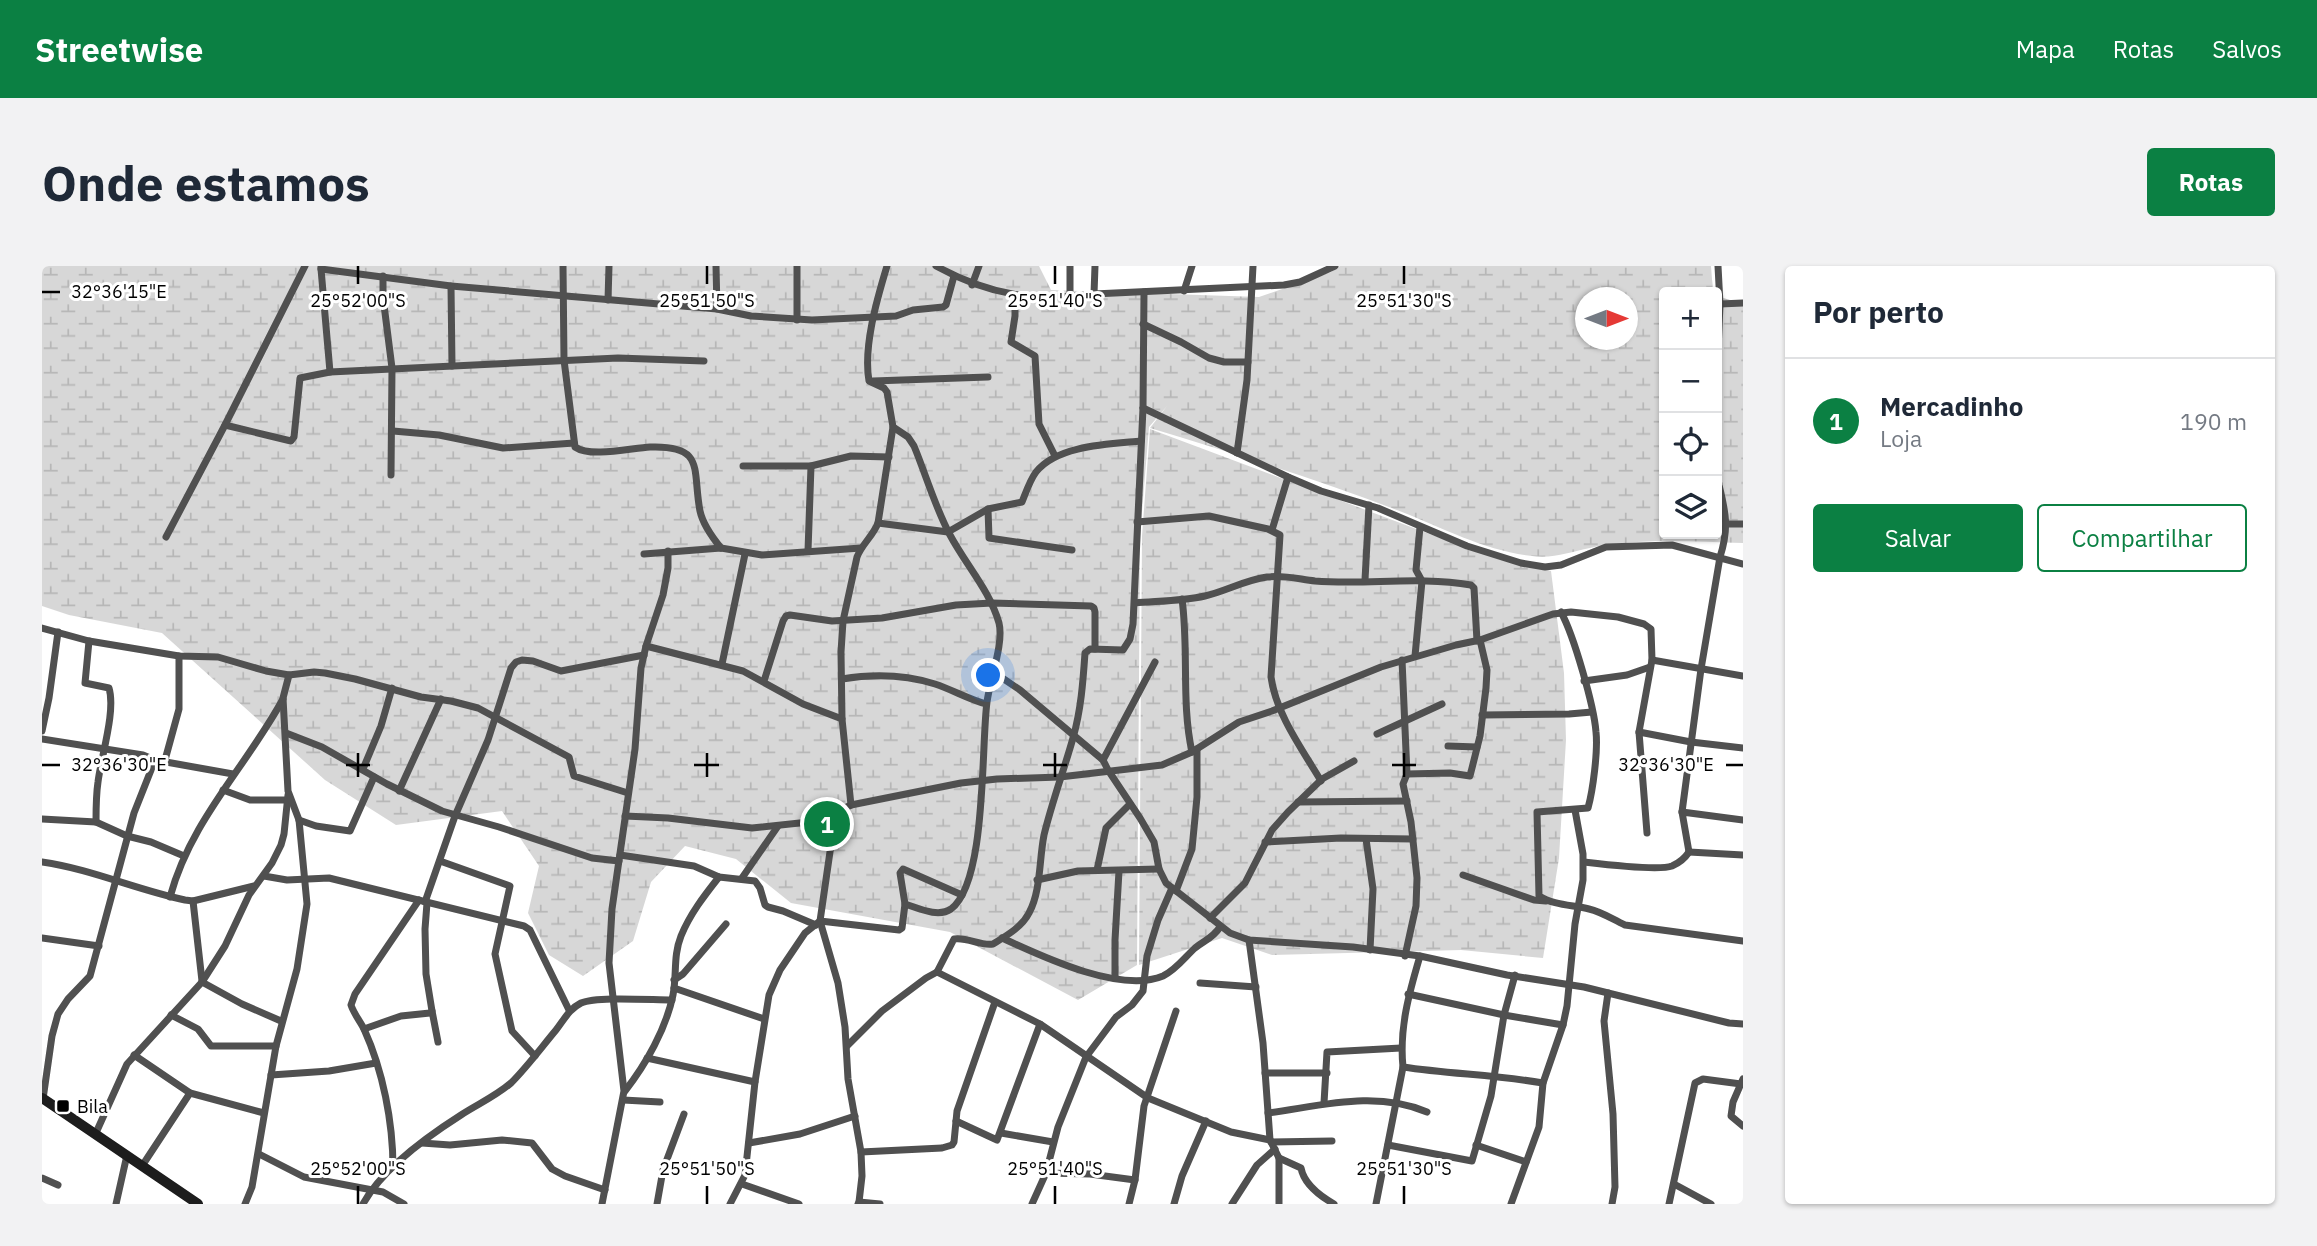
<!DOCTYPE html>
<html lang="pt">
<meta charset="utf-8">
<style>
:root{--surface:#fff;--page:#f2f2f3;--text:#1f2937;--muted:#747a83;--line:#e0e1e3;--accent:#0b8043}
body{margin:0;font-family:"IBM Plex Sans",sans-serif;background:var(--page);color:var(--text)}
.controls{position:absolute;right:21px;top:21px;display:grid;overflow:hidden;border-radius:7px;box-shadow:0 2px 5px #0004}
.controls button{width:63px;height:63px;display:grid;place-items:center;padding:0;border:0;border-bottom:2px solid var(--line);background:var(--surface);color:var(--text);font:35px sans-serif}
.compass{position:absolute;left:1533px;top:21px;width:63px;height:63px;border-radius:50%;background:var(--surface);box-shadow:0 2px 5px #0004;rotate:90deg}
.you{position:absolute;left:947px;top:410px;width:24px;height:24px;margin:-18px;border:5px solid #fff;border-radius:50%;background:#1a73e8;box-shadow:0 0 0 10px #1a73e833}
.badge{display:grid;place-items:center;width:46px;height:46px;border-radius:50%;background:var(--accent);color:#fff;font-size:23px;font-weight:700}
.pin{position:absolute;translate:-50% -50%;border:4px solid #fff;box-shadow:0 2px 7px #0006}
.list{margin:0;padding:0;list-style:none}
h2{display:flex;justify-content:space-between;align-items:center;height:91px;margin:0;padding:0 28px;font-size:30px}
h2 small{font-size:23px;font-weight:400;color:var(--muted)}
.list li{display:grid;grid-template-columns:46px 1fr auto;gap:21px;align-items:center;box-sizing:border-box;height:126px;padding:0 28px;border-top:2px solid var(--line)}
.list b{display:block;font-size:26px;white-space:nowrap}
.list p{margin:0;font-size:23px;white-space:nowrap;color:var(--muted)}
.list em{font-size:23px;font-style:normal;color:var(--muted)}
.actions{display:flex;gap:14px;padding:21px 28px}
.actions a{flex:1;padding:16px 0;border:2px solid var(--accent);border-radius:7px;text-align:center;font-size:24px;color:var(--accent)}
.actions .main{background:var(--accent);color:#fff}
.icon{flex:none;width:38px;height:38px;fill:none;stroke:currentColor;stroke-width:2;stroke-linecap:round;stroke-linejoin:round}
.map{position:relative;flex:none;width:1701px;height:938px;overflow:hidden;border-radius:7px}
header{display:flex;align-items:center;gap:42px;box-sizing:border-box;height:98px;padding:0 35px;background:var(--accent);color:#fff}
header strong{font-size:33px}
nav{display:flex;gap:38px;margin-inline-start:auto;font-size:24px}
.intro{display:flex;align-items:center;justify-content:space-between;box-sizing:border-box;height:168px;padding:0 42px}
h1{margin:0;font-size:49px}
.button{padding:18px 32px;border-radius:7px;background:var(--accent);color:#fff;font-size:24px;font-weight:700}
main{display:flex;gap:42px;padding:0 42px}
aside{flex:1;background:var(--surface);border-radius:7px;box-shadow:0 2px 5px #0004}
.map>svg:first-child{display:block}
.wetland{fill:url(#wetland-marsh);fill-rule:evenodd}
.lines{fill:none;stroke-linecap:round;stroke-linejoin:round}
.minor{stroke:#505050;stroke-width:7}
.secondary{stroke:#1d1d1d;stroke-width:10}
.ticks{fill:none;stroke:#000;stroke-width:2.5}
.poi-dot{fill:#000;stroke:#fff;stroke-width:2.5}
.labels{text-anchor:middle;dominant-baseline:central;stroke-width:6;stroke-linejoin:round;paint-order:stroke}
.poi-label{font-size:18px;fill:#000;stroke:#fff;text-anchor:start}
.ticks-label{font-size:18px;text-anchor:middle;fill:#000;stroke:#fff;stroke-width:6;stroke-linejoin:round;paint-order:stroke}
</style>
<header>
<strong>Streetwise</strong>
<nav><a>Mapa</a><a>Rotas</a><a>Salvos</a></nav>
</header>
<div class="intro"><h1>Onde estamos</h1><a class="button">Rotas</a></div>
<main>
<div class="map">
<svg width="1701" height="938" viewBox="0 0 1701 938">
<defs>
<pattern id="wetland-marsh" width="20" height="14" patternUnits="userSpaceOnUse" patternTransform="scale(1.75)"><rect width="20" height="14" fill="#d7d7d7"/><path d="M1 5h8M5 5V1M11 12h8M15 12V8" fill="none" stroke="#b7b7b7"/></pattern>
</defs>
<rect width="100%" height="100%" fill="#fff"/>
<!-- wetland -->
<g class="wetland">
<path d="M0,0H997L1009,24L1217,31L1289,6L1298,0H1669L1671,26H1622V268H1675V30L1701,38V277C1662,276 1623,273 1584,277C1572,278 1559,279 1548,282C1528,286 1511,293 1490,290C1444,285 1403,263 1360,246C1278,214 1193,188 1108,162L1125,140L1107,161L1098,270L1095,699L1036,734L908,666L749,637L694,593L643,580L609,616L591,675L541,710L507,689L486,647L497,600L460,545L354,559L283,514L120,367L27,349L0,340ZM1544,32H1586V74H1544Z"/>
<path d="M1108,163L1425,282L1509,305L1522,407L1524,474L1517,592L1501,692L1419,684L1230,689L1180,672L1097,699L1100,270Z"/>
</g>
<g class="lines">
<!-- minor -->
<g class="minor">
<path d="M279,0V3L409,20L675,43L709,50L770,54L854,50L871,44L901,41L904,39L912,10"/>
<path d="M521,0L522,94L533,181C549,192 589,182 608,181C664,179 650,204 658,245C661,259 670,271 679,282"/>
<path d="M674,0L675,43"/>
<path d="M755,0V54"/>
<path d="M894,0C946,29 993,36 1052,28L1242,19L1258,16L1293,0"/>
<path d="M1028,0V31"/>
<path d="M279,3L288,106"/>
<path d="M341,10V31L350,102L349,209"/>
<path d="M930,19L937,0"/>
<path d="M409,20L410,100"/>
<path d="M1142,25L1150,0"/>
<path d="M1052,28L1053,0"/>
<path d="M973,30V50L969,76L993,90L997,158L1013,190"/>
<path d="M566,34L567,0"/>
<path d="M1678,38L1701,37"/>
<path d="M1101,58L1139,76L1167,92L1182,96H1206"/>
<path d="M1675,108L1678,38L1676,0"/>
<path d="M831,115L946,111"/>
<path d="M1101,142L1246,211L1279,225L1336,242L1425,280L1479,297L1503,301L1519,299L1564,281L1630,279L1701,298"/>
<path d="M183,159L249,175L252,171L258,112L288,106L576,92L662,95"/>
<path d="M351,165L397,169L461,182L532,177"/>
<path d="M1195,187L1205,114L1211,0"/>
<path d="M701,200H769L809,190L847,191"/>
<path d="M946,243L947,272L1030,284"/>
<path d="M1095,256L1167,250L1226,263L1238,269L1229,411C1234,448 1260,483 1279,515"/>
<path d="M836,257L906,266L946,243L980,236C984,226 988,214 994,206C1015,179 1068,178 1099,175"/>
<path d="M1684,258H1701"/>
<path d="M1230,264L1246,211"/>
<path d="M124,271L183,159L263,0"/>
<path d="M766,285L769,200"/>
<path d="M602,288L679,282L720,289L819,282"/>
<path d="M1323,314L1327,239"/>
<path d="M1140,333C1147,384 1139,436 1150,486"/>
<path d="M1093,337C1116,335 1140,335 1163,330C1184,325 1203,314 1225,311C1242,309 1256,313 1273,315C1325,319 1377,310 1429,319L1432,322L1435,375"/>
<path d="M1519,346C1532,370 1552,440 1554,466C1556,485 1551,524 1546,542L1495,546L1497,630C1511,639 1530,639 1547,643C1560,646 1570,653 1583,659L1701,675"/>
<path d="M0,362L47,375L137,390L176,391L224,405L247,409L272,406L283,407L313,413L379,431L409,435L436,442L527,491L532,510L586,527"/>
<path d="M47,375L43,417L67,422C74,445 59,491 56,516C54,529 54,543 54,556"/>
<path d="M604,380L701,405L761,438L800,453"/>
<path d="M1373,390L1380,315L1374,304L1378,261"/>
<path d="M1360,394L1365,508L1361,518L1369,556L1375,612L1374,640L1363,690"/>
<path d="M1610,394L1701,410"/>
<path d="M680,398L703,288"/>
<path d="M950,405L978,424L1061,494L1066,504L1098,552L1112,576L1117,603L1124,617L1188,667L1207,674L1311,681L1378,690L1465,709L1542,721L1687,757L1701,758"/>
<path d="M800,413C830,408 864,409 893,418C911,424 926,433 944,438"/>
<path d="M722,415L741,355L744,350L748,349L790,355L840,352L914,339L950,337L1049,340L1052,342L1053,346V383"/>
<path d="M1542,415L1585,409L1608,401"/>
<path d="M1440,449L1527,448L1550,446"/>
<path d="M0,465L7,432L16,366"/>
<path d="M1597,466L1649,476L1701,482"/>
<path d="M244,467L280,481L345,518L400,545L457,561L550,592L577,595"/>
<path d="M1335,468L1400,438"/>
<path d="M0,473L101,489L113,494L191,508"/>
<path d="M1406,480L1435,481"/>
<path d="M123,494L137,443V390"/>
<path d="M1061,494L1113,396"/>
<path d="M321,503L339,460L350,422"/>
<path d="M1365,508L1408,507L1428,510L1438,470L1444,422L1445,404L1438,374"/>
<path d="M181,524L208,534H245"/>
<path d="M357,525L399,433"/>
<path d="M1256,536L1365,535"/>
<path d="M809,539L800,453L799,386L801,355L815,291C820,278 831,270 836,257L851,161"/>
<path d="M1640,546L1659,403L1678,291C1687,263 1684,247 1677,219C1675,209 1676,196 1675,185"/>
<path d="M583,550L626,552L710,562L795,553"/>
<path d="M0,553L54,556L85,570L109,576L142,590"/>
<path d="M257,554L274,560L308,565L332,511"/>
<path d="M1324,573L1331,623L1328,684"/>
<path d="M1223,576L1299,572L1371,573"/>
<path d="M1647,586L1640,546L1701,554"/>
<path d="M1647,586L1701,589"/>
<path d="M578,589L652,600L677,611L713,615L718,622L723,639L726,641L741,645L774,659"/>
<path d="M398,595L468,620L453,688L470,765L493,790"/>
<path d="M0,596C49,603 95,624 143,634L151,635L212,620"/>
<path d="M1542,596C1559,598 1616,605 1630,600C1637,597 1643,592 1647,586"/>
<path d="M1055,604L1064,562L1088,538"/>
<path d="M1421,609L1492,634L1504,635"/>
<path d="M222,610L245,614L287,612L482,660L488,664L527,744"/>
<path d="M700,612L736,560"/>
<path d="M995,614L1036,605L1117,603"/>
<path d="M1134,625L1150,583L1155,531V483"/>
<path d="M128,631C149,554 204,501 241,433"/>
<path d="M151,635L160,715"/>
<path d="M383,636L413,550L446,474L469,402L474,396L480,394L491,395L519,405L602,389"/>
<path d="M863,638L858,607L861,603L920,629"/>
<path d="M1168,652L1203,617L1230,564L1246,546L1280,513L1312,495"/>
<path d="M0,672L57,680"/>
<path d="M960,672C999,690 1078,728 1121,710C1134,704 1143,691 1153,682C1163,674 1171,672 1178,661"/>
<path d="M1207,674L1221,777L1228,874L1237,892V938"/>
<path d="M895,706L912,673C926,671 938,680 951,678C964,670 980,661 987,647C999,625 997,594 1002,569C1010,536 1022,504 1031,472C1039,444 1041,416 1043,387L1048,383L1081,384L1088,373L1091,358L1101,142L1102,26"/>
<path d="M1073,711V674L1077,605"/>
<path d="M632,714L641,708L684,658"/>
<path d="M160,716L200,738L239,755"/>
<path d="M1158,717L1214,721"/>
<path d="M632,722L722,753"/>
<path d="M1566,727L1562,755L1571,848L1573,921L1570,938"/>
<path d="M1366,728L1462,749L1521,759"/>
<path d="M390,745L396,776"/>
<path d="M129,749L156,763L169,780H234"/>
<path d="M322,763L359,750L388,747L390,745L384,708L383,663L385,637"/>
<path d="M805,780L840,745L884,712L895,706L998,758L1106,832L1189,866L1228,874"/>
<path d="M92,789L148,827L222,847"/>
<path d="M605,792L713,816"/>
<path d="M1361,801C1408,808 1455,809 1501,817"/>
<path d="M1223,807H1285"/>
<path d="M229,809L287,805L334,797"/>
<path d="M1701,813L1691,836L1689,850L1701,860"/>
<path d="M583,825C604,798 624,763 631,729C635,709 631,690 639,670C648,648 662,630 677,611"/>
<path d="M1,833L10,770L16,748L26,733L48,710L92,547L113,494"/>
<path d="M581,834L618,836"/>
<path d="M1282,837L1285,786L1359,782"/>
<path d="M1226,847C1279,840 1333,824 1385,846"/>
<path d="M914,855L955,874L998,758"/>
<path d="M959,867L1011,876"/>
<path d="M53,869L85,798L160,716L183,680L207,629L230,597L239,579L242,568L246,529"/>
<path d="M1229,876L1290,875"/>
<path d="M380,877L408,879L460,874L490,877L510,903L523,910L563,924"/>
<path d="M707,877L758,868L813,850"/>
<path d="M1346,879L1430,895L1449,830L1462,749L1473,709"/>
<path d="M1434,879L1484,896"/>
<path d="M819,886L900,882L910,879L912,876L915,845L953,736"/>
<path d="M217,888L262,911L341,926L362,938"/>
<path d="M1237,892L1259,902C1262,918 1278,930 1292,938"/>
<path d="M100,900L148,827"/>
<path d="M351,902C351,856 341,805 322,763C318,755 312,748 309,739L313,728L377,634"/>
<path d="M1004,907L1048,908L1093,914"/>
<path d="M0,912L16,919"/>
<path d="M700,918L757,938"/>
<path d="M1632,918L1669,938"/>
<path d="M817,936L820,910L819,886L806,813L803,761L796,717L778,655L790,572L795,553L801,543L809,539L919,517L955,513L1018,511L1120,499L1150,486L1197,456L1230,445L1339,401L1414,379L1438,374L1511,348L1529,346L1576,351L1602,358L1609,363L1610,394L1597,466L1605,567"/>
<path d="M74,938L85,889"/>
<path d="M203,938L210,921L234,780L255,703L265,638L257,554L246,525L241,432L247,409"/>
<path d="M321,938C340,903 386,870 419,849C436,838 454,830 469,817C485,801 499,782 514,764C522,754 527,743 539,737C555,730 609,734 630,734"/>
<path d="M560,938L582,825L567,697L570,643L593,483L599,402L604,380L621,329L626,302V285"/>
<path d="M615,938L621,904L642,848"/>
<path d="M688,938L703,909L713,816L727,729L738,704L763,667L778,655L857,664L860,662L863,638C876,642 896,652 909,643C945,616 939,479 945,436C948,413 962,377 957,357C948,325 924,299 908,269C893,241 884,209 872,180L866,171L851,161L845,126L842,122L827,115C821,81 835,33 845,0"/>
<path d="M816,938L817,936L838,938"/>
<path d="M990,938L1004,907L1016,861L1044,791L1074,751L1090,739L1101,725L1105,690L1116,654L1130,622"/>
<path d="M1087,938L1093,914L1102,840L1134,745"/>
<path d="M1132,938L1140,910L1164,855"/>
<path d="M1190,938L1215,899L1233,883"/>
<path d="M1334,938L1361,801C1357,763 1367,727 1378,690"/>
<path d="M1469,938L1497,861L1501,817L1521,759L1525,740L1533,658L1541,614V588L1533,544"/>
<path d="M1627,938L1653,817L1661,813L1699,818"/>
</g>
<!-- secondary -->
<path class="secondary" d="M0,832L156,938"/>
</g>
<!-- ticks -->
<path class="ticks" d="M316,0V18M665,0V18M1013,0V18M1362,0V18M0,26H18M316,487V511M665,487V511M1013,487V511M1362,487V511M0,499H18M304,499H328M652,499H677M1001,499H1025M1350,499H1374M1684,499H1701M316,920V938M665,920V938M1013,920V938M1362,920V938"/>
<!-- markers -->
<rect class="poi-dot" x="14" y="833" width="14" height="14" rx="3.5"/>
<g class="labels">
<!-- poi labels -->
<g class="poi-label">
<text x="35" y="840">Bila</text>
</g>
</g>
<g class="ticks-label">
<text x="77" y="32">32°36'15"E</text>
<text x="316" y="41">25°52'00"S</text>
<text x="665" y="41">25°51'50"S</text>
<text x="1013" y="41">25°51'40"S</text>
<text x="1362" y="41">25°51'30"S</text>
<text x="1624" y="505">32°36'30"E</text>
<text x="77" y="505">32°36'30"E</text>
<text x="316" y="909">25°52'00"S</text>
<text x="665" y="909">25°51'50"S</text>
<text x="1013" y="909">25°51'40"S</text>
<text x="1362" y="909">25°51'30"S</text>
</g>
</svg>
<div class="controls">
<button>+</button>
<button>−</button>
<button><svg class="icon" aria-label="locate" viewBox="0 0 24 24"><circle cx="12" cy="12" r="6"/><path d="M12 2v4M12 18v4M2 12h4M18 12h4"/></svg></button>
<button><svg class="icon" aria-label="layers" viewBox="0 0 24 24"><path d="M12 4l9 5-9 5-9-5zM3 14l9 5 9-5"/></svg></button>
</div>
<svg class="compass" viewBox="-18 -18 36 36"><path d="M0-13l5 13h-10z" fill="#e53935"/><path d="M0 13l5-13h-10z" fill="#747a83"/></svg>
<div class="you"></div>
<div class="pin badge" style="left:785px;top:558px">1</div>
</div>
<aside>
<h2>Por perto<small></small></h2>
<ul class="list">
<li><span class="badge">1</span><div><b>Mercadinho</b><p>Loja</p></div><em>190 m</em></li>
</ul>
<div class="actions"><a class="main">Salvar</a><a>Compartilhar</a></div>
</aside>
</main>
